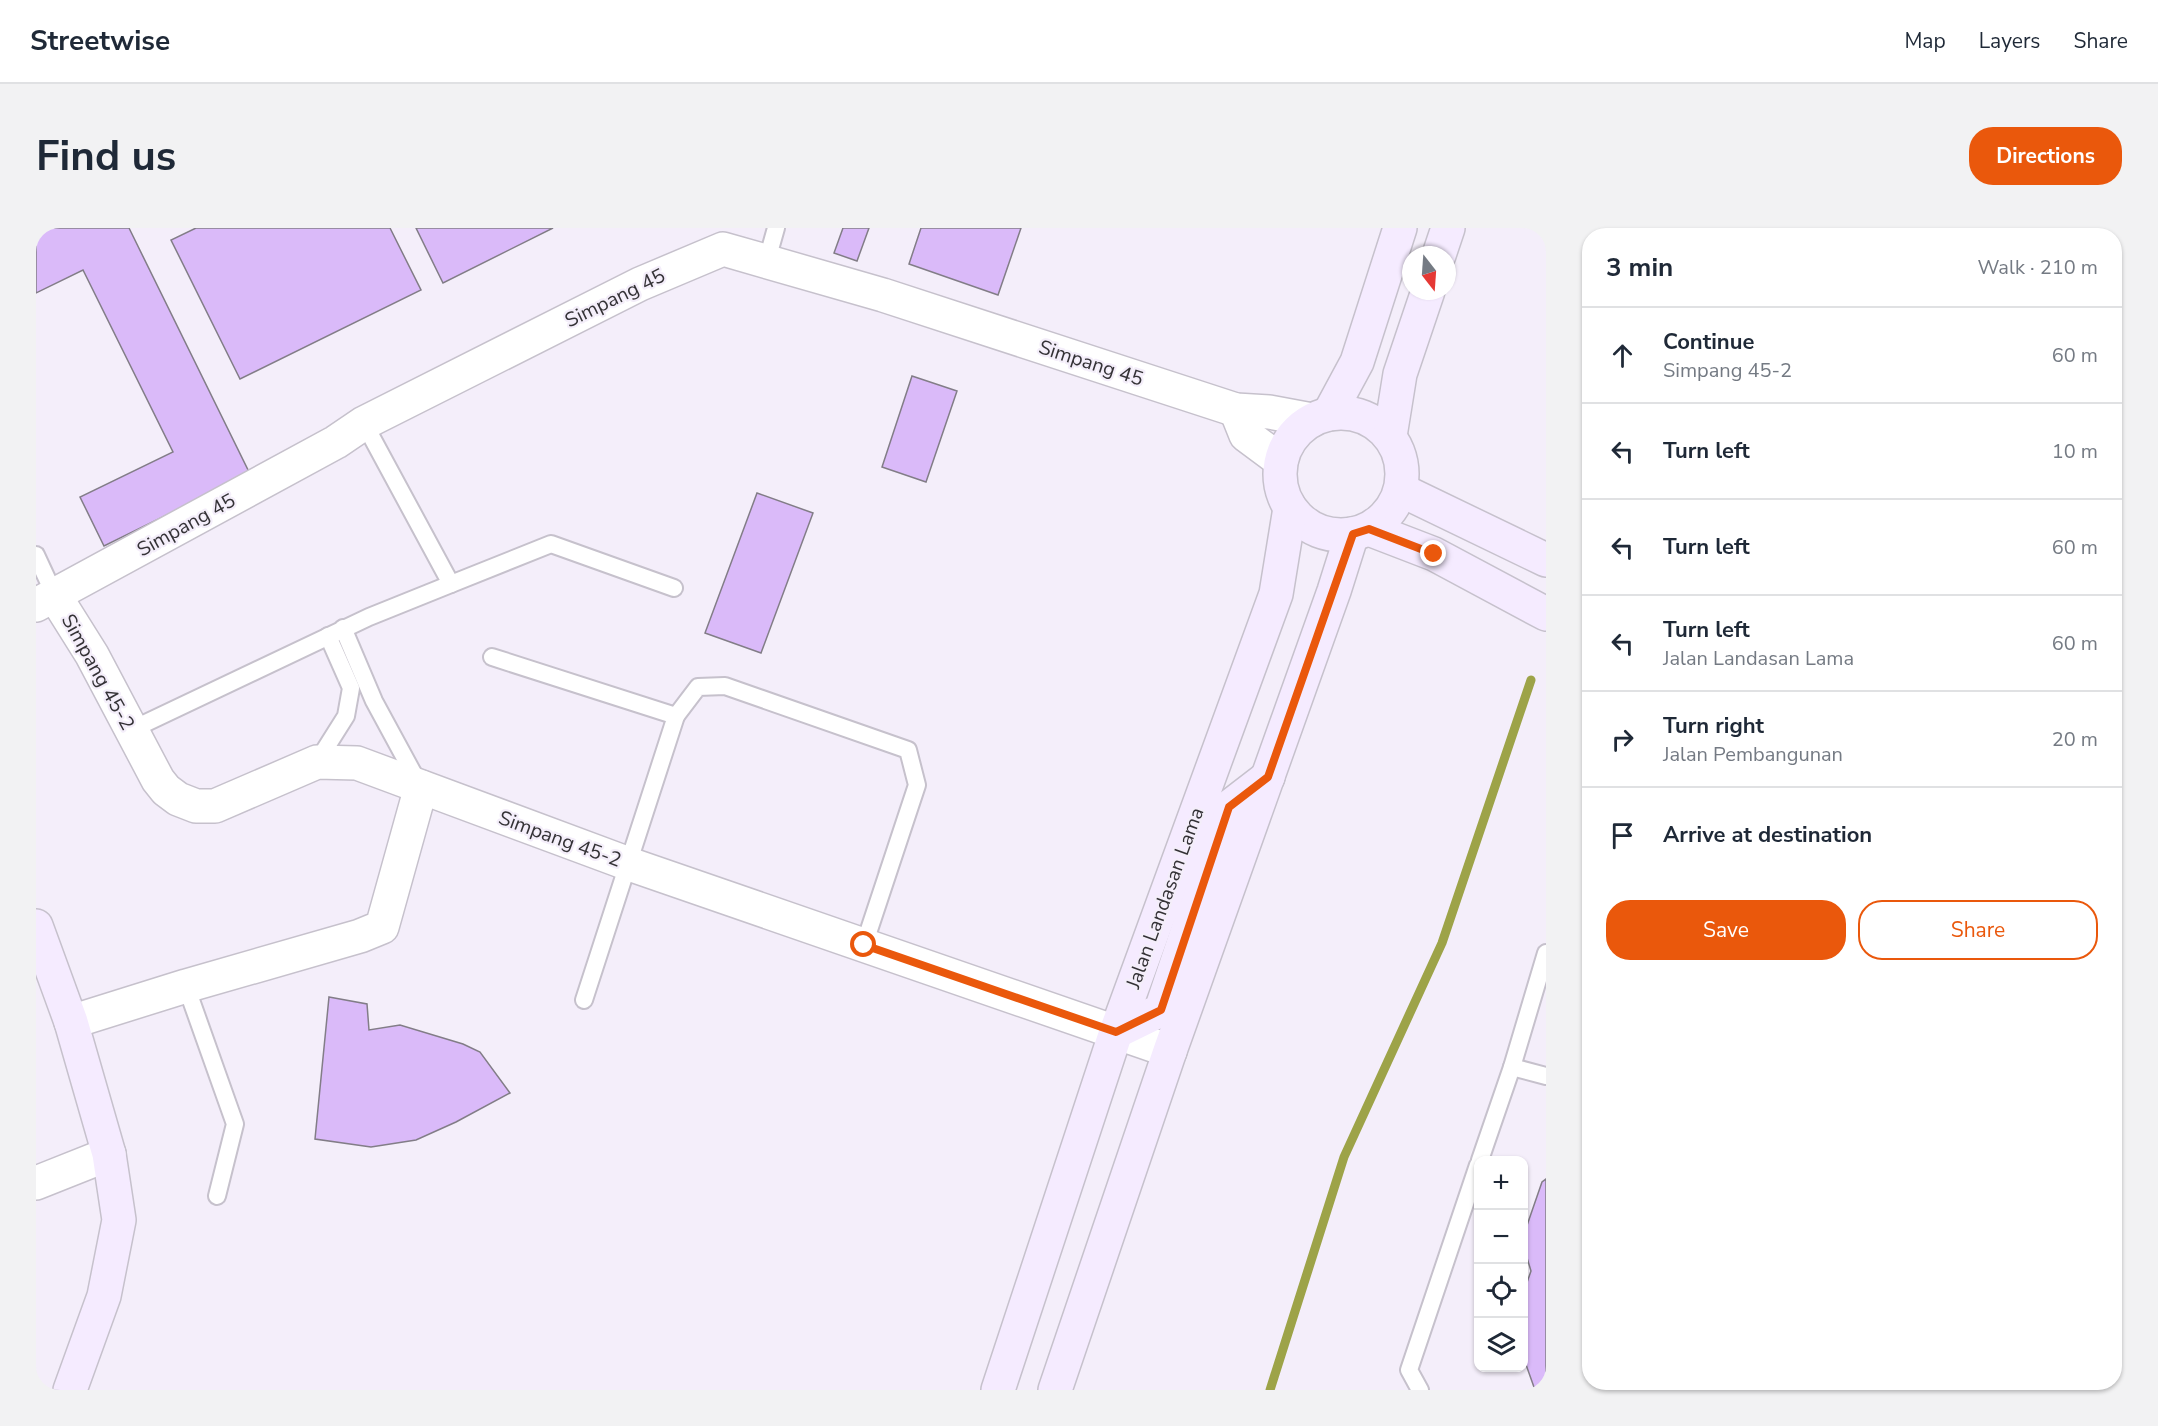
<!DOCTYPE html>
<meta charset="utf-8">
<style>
:root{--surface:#fff;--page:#f2f2f3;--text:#1f2937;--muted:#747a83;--line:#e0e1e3;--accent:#ea580c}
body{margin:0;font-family:"Nunito Sans",sans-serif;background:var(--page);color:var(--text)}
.controls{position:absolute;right:18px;bottom:18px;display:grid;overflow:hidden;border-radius:12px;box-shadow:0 2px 4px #0004}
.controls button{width:54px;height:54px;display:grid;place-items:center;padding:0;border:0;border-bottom:2px solid var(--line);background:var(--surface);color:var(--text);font:30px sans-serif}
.compass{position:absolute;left:1366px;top:18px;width:54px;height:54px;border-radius:50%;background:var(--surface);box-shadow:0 2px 4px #0004;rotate:163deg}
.stop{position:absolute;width:18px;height:18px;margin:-14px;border:4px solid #ea580c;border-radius:50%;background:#fff}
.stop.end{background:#ea580c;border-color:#fff;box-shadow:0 2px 6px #0008}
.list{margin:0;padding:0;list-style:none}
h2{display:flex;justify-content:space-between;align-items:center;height:78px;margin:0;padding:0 24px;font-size:26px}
h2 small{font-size:20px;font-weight:400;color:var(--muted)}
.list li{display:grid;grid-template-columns:39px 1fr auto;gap:18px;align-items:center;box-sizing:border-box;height:96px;padding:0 24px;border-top:2px solid var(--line)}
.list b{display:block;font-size:22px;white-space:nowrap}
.list p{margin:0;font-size:20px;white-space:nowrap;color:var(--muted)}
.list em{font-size:20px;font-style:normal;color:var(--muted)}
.actions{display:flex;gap:12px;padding:18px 24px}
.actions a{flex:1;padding:14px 0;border:2px solid var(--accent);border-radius:24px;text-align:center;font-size:21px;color:var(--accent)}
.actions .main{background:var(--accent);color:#fff}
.icon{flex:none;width:33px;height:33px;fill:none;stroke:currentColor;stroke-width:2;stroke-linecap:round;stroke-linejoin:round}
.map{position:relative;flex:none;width:1510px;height:1162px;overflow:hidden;border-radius:24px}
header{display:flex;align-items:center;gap:36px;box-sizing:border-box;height:84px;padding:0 30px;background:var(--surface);border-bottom:2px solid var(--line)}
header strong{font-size:28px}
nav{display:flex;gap:33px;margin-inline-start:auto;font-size:21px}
.intro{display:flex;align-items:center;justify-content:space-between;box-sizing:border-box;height:144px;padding:0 36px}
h1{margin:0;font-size:42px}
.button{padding:15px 27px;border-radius:24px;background:var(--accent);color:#fff;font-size:21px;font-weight:700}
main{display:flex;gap:36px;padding:0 36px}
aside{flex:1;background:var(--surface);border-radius:24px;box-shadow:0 2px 4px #0004}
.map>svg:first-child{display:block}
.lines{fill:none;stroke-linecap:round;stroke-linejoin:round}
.stream{stroke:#9da348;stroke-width:9}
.building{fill:#dabaf9;stroke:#827d87;stroke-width:1.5}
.lane-casing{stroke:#c6c1cc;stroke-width:20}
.street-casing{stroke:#c6c1cc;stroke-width:36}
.secondary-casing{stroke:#c6c1cc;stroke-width:36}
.lane{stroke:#fff;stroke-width:16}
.street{stroke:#fff;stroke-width:33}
.secondary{stroke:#f5ebff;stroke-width:33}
.route{stroke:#ea580c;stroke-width:8}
.labels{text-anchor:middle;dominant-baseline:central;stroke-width:4.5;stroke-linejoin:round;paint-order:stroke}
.street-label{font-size:20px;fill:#343236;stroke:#f4eefa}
</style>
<header>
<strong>Streetwise</strong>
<nav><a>Map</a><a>Layers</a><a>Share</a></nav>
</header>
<div class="intro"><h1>Find us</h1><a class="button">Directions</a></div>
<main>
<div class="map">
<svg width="1510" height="1162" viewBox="0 0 1510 1162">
<rect width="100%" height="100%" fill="#f4eefa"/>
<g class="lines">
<!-- stream -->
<path class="stream" d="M1234,1162L1308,929L1406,715L1495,452"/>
</g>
<!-- building -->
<g class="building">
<path d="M0,0H93L214,246L68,318L44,269L137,224L47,42L0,65Z"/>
<path d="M160,0H354L385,62L204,151L135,12Z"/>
<path d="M380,0H517L407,55Z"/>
<path d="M807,0H833L821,33L798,25Z"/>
<path d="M885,0H985L962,67L873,36Z"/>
<path d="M876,148L921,163L890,254L846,239Z"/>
<path d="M721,265L777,285L725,425L669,405Z"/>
<path d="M293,769L331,776L333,802L364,797L427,816L444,824L474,865L420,894L380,912L335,919L279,911Z"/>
<path d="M1510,951V1162H1499L1488,1131V1063L1495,1043L1488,1020V1006L1506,954Z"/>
</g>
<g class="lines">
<defs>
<g id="lane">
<path d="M731,32L740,0"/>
<path d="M0,327L19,368"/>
<path d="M415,356L515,316L638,360"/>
<path d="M307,400L338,473L383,556"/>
<path d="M456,429L640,488L548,772"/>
<path d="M640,488L662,459L689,458L872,522L881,557L828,717"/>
<path d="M95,502L333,389L415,356L328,195"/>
<path d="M281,534L310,488L315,460L292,408"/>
<path d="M150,758L199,896L181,968"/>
<path d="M1476,839L1510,848"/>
<path d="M1444,932L1476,839L1510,725"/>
<path d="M1384,1162L1373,1142L1442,937"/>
</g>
<g id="street">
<path d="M1200,182L1210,207L1245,233"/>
<path d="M19,368L56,427L122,552L130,562L142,571L160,578H179L281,534L321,535L593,636L1134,823"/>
<path d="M0,377L300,214L328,195L604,56L687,21L847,67L1200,182L1233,184L1276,192"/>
<path d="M35,794L150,758L324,708L346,699L385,559"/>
<path d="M0,955L73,926"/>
</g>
<g id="secondary">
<path d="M1403,27L1412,0"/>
<circle cx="1305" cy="246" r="61"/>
<path d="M1293,186L1321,134L1364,0"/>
<path d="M1354,208L1364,146L1392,63"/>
<path d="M1365,262L1510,332"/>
<path d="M1333,301L1398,326L1510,386"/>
<path d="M0,698L35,794L73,926L83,992L68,1068L34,1162"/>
<path d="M1080,804L1125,782L1193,579L1232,549"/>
<path d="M962,1162L1080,804L1240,366L1254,280"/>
<path d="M1019,1162L1134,823L1298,363L1316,306"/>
</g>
</defs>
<!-- lane casing -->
<use href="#lane" class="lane-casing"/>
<!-- street casing -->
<use href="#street" class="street-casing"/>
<!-- secondary casing -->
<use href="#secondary" class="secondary-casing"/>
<!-- lane -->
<use href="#lane" class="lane"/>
<!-- street -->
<use href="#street" class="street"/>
<!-- secondary -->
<use href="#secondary" class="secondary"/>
</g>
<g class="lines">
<!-- route -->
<path class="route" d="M828,717L1080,804L1125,782L1193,579L1232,549L1317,306L1333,301L1398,326"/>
</g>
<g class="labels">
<!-- street labels -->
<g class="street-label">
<text transform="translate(579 70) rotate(-26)">Simpang 45</text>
<text transform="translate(1055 135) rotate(18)">Simpang 45</text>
<text transform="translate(150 297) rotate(-29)">Simpang 45</text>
<text transform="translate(62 444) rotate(61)">Simpang 45-2</text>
<text transform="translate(524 611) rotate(20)">Simpang 45-2</text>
<text transform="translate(1129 670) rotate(-70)">Jalan Landasan Lama</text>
</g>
</g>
</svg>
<div class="controls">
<button>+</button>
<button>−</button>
<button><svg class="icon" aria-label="locate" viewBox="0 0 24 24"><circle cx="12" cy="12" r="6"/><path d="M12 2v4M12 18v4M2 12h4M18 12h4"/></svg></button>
<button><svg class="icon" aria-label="layers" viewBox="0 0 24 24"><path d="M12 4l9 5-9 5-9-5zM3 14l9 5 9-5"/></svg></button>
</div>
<svg class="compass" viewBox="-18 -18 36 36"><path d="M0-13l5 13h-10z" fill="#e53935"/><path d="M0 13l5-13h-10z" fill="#747a83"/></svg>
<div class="stop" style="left:828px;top:717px"></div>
<div class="stop end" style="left:1398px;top:326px"></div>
</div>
<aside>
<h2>3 min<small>Walk · 210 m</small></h2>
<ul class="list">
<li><svg class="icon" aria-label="ahead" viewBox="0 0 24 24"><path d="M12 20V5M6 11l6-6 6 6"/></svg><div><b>Continue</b><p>Simpang 45-2</p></div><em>60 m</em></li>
<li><svg class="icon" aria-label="left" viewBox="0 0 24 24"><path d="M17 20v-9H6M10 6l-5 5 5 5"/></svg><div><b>Turn left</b></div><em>10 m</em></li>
<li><svg class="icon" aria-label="left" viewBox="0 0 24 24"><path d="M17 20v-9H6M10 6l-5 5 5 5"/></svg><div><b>Turn left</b></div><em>60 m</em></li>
<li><svg class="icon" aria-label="left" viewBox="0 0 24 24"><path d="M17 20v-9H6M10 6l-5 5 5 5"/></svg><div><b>Turn left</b><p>Jalan Landasan Lama</p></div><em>60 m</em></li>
<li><svg class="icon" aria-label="right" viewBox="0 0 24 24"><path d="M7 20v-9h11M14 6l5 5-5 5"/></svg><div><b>Turn right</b><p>Jalan Pembangunan</p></div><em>20 m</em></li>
<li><svg class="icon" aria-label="arrive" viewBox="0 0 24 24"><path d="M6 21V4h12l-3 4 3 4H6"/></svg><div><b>Arrive at destination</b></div></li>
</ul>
<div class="actions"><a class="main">Save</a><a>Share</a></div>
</aside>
</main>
